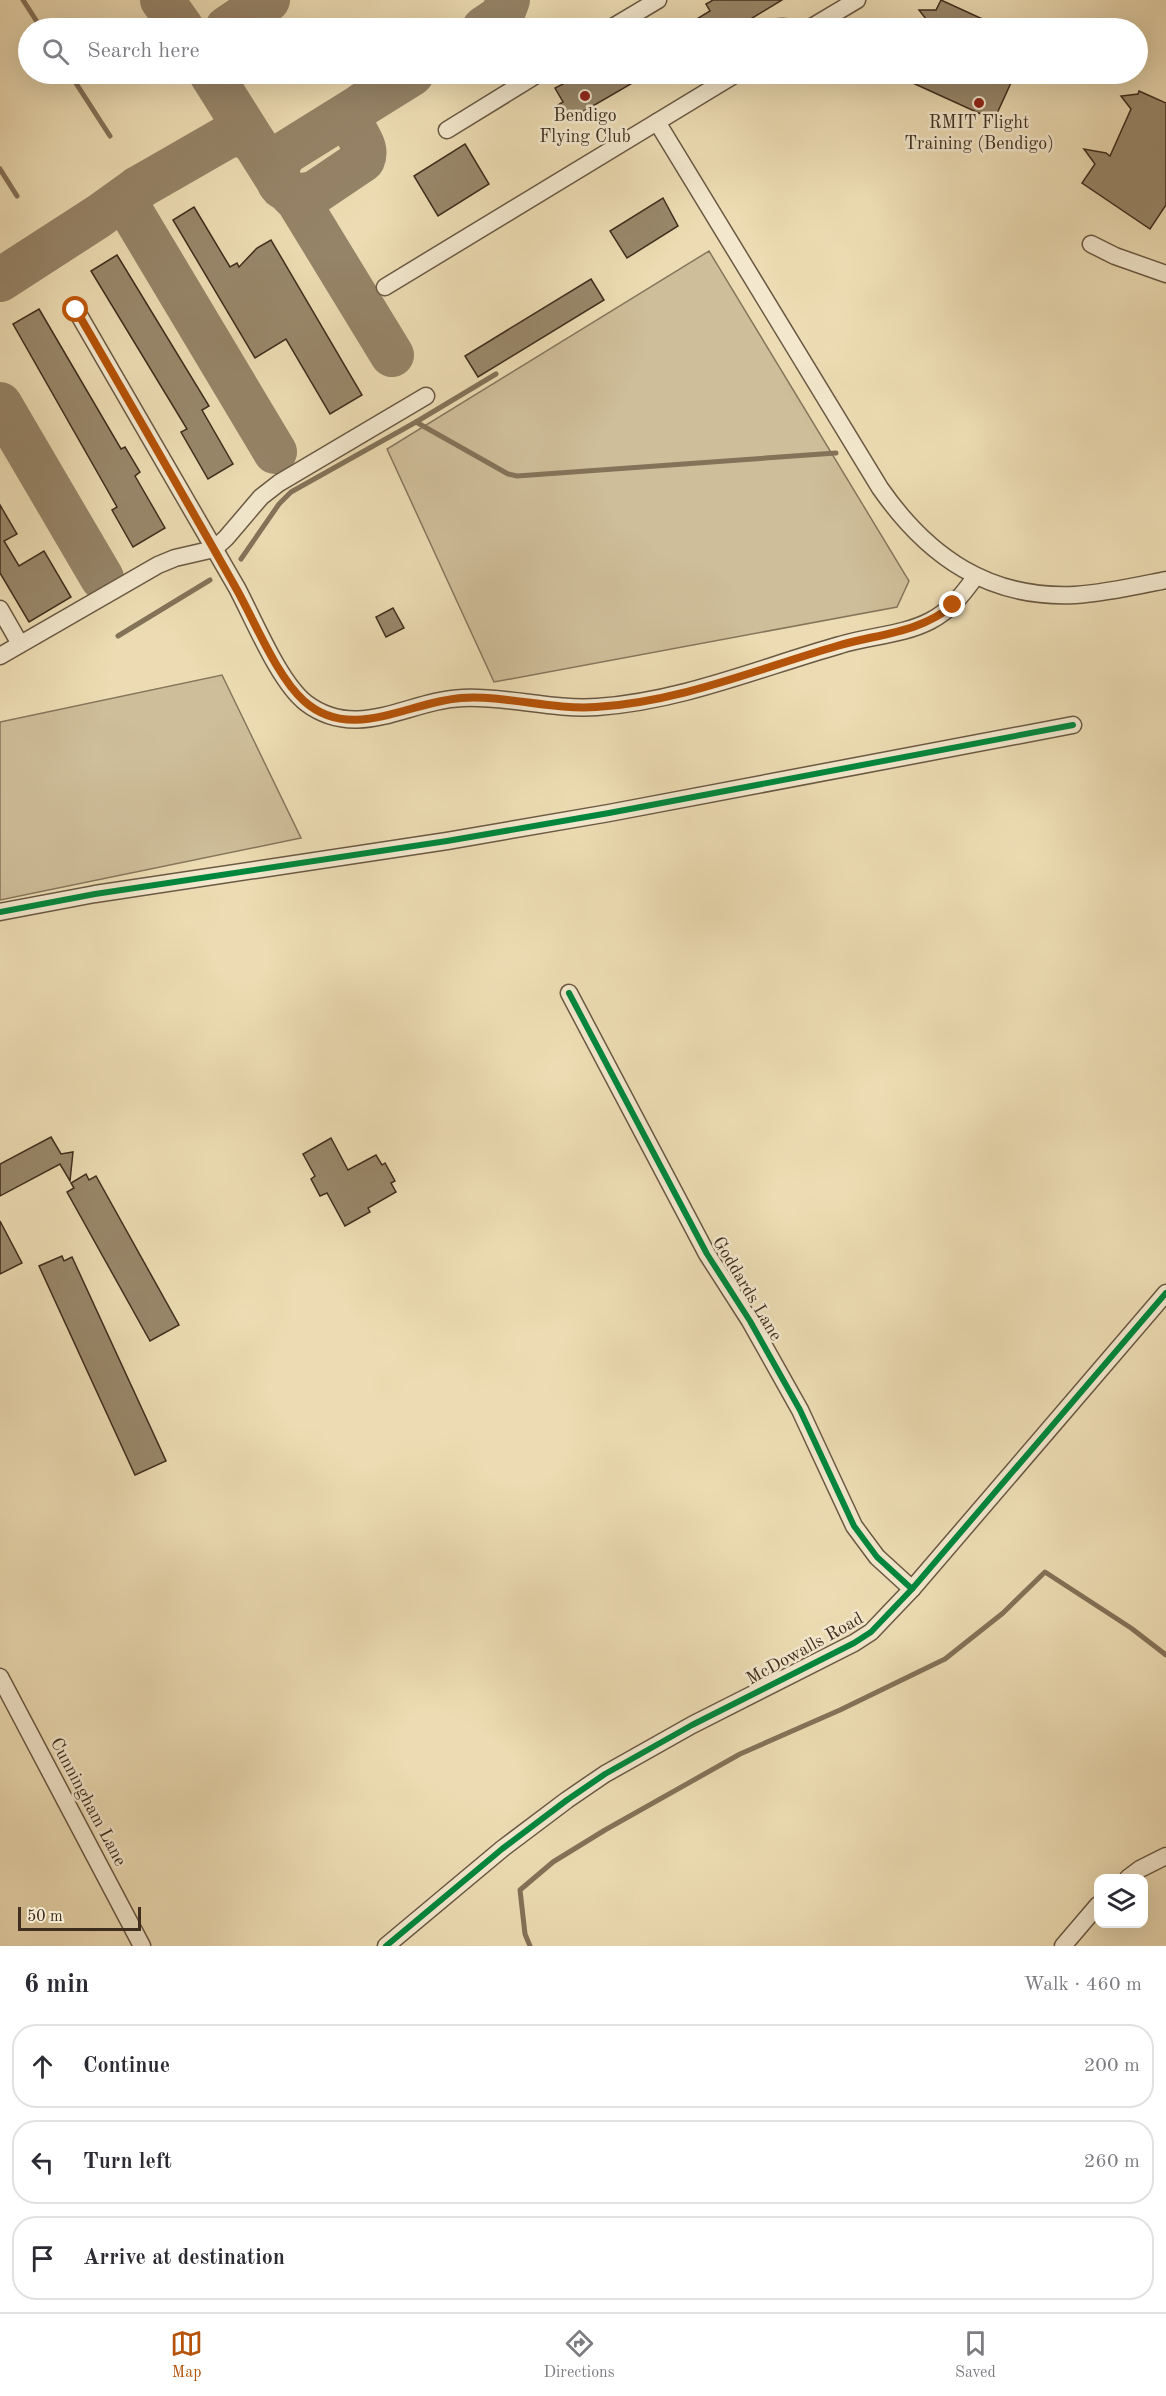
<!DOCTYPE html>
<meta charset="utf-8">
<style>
:root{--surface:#fff;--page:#f2f2f3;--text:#2b2b33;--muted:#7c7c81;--line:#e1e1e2;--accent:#b45309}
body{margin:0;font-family:"Old Standard TT",serif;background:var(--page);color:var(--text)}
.controls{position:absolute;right:18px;bottom:18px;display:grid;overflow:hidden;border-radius:12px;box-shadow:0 6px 24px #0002}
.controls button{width:54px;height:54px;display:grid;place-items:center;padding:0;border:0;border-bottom:2px solid var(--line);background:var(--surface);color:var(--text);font:30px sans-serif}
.scale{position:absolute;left:18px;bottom:15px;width:123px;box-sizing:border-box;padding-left:6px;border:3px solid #3f2d1e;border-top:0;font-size:16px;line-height:21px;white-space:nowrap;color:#3f2d1e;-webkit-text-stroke:4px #f3e8ce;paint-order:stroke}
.stop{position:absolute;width:18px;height:18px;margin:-14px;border:4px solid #b45309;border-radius:50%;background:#fff}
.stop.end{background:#b45309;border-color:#fff;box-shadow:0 2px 6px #0008}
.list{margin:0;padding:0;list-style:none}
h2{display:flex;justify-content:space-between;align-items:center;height:78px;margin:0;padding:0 24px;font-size:26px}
h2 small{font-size:20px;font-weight:400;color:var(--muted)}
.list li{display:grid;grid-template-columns:39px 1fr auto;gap:18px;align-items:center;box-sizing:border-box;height:84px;margin:0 12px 12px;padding:0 12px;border:2px solid var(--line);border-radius:24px}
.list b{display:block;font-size:22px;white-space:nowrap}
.list em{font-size:20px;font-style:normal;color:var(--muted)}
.icon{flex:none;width:33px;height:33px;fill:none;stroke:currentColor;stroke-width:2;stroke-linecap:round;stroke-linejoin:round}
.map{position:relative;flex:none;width:1166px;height:1946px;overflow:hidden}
.search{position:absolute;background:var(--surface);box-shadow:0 6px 24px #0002;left:18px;right:18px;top:18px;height:66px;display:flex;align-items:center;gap:15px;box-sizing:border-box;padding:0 21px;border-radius:33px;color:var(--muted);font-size:22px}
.sheet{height:366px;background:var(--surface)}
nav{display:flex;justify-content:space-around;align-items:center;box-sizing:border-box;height:84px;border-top:2px solid var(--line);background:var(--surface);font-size:16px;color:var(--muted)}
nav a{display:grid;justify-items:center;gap:3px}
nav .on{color:var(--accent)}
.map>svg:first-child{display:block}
.green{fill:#cfbe9a;stroke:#87765c;stroke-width:1.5}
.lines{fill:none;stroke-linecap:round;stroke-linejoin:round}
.stream{stroke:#847259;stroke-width:5}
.taxiway{stroke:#968468;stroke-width:44}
.building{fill:#99886b;stroke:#3f2d1e;stroke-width:1.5}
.minor-casing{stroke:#6a5943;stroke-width:19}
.minor{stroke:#f3e8ce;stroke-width:16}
.cycleway-casing{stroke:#f3e8ce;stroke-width:10}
.cycleway{stroke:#00873e;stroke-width:6}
.route{stroke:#b45309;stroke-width:8}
.poi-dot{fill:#8f2418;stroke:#f3e8ce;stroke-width:2}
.labels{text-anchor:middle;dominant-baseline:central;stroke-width:5;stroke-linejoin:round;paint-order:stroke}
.poi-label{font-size:18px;fill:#3f2d1e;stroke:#f3e8ce}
.street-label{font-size:18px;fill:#3f2d1e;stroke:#f3e8ce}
</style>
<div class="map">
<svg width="1166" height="1946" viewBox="0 0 1166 1946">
<rect width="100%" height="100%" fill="#eddcb3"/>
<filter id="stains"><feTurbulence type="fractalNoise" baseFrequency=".00333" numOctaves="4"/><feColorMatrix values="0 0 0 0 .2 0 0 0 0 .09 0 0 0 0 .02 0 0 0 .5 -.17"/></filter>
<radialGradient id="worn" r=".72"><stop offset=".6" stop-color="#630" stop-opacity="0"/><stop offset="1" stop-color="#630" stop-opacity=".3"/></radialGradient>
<!-- green -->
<g class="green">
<path d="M709,251L909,581L897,607L494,682L387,449Z"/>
<path d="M222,675L301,838L0,900V722Z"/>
</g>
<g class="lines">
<!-- stream -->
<g class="stream">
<path d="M23,0L41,28"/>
<path d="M70,74L110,136"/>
<path d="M0,169L17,196"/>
<path d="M416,422L508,474L517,476L836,453"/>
<path d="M241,559L279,504L291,492L416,422L496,374"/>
<path d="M118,636L210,580"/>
<path d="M530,1946L525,1934L520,1890L553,1862L605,1830L740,1754L840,1710L945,1659L1003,1613L1045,1572L1131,1628L1166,1655"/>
</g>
<!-- taxiway -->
<g class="taxiway">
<path d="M162,0L182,28"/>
<path d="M227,28L268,0"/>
<path d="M484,28L502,16L508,0"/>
<path d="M211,74L282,187L297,196L314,193L363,160C372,140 338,128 363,104"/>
<path d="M279,183L277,167L285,153L412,74"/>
<path d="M138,188L129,201L131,211L275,452"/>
<path d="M291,194L298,201L392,355"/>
<path d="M0,280L99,216L138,188L225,138C236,133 246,135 255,144"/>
<path d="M0,404L102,578"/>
</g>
</g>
<!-- building -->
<g class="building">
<path d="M713,0H782L736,28H682L710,11L706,4Z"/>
<path d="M941,0L1002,28H933L919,10H936Z"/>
<path d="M564,74H648L567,121L558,105L563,102L555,88L569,81Z"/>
<path d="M893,74H1015L994,120Z"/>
<path d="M1139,91L1166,103V205L1150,229L1082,183L1095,164L1084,149L1106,153L1110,156L1131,109L1121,96L1138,94Z"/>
<path d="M465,144L489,184L438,216L414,176Z"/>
<path d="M663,198L678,226L627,258L610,231Z"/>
<path d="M194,207L230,267L237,263L239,267L257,248L271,240L362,395L330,414L286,339L255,358L173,220Z"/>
<path d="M117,255L209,406L202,410L233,464L208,479L181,432L187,429L91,271Z"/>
<path d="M591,279L604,300L478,377L465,356Z"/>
<path d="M39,309L121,449L125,447L140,472L135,476L165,528L133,547L112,510L117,507L13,324Z"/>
<path d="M0,505L17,534L4,541L19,566L44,551L71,597L29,622L0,573Z"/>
<path d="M393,608L404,628L386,637L376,617Z"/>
<path d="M51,1137L61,1154L73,1152L70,1181L60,1164L0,1196V1164Z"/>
<path d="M331,1138L348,1170L376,1155L382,1165L385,1163L395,1181L391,1183L396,1192L368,1208L370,1212L345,1226L327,1193L320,1196L311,1179L315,1176L303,1154Z"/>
<path d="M86,1174L89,1180L96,1176L179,1325L150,1341L67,1192L74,1188L71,1183Z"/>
<path d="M0,1221L22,1263L0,1274Z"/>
<path d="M62,1256L64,1261L72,1257L166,1461L135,1475L39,1266Z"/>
</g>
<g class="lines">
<defs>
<g id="minor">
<path d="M611,28L658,0"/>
<path d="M772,28L782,27L792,28"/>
<path d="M810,28L857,0"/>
<path d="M657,122L880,488C928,557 989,599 1075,595C1106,593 1136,586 1166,580"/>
<path d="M447,130L538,74"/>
<path d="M1091,244L1115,256L1166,274"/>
<path d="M385,287L736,74"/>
<path d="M76,310C129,403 184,495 237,588C254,620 279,682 306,703C358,742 408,700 463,698C508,696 552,710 597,707C682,701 759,668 840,645C869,636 903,635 930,621C950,611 963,594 976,576"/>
<path d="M0,609L20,644"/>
<path d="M0,656L158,565L175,558L214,549L226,538L261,497L279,483L426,396"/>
<path d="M0,912L95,894L447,841L609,813L1073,725"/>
<path d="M569,993L707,1254L750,1321L800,1410L854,1526L877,1557L912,1589"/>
<path d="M0,1677L142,1946"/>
<path d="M1128,1878L1140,1869L1166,1856"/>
<path d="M386,1946L502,1849L567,1800L605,1774L692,1725L854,1643L871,1632L912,1589L1166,1293"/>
<path d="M1063,1946L1098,1905"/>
</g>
</defs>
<!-- minor casing -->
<use href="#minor" class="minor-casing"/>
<!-- minor -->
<use href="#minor" class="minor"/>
<defs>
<g id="cycleway">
<path d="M0,912L95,894L447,841L609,813L1073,725"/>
<path d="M569,993L707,1254L750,1321L800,1410L854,1526L877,1557L912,1589"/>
<path d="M386,1946L502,1849L567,1800L605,1774L692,1725L854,1643L871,1632L912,1589L1166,1293"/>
</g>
</defs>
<!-- cycleway casing -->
<use href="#cycleway" class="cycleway-casing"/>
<!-- cycleway -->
<use href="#cycleway" class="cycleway"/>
</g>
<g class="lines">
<!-- route -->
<path class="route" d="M76,310C130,403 184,496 237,590C255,622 277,677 304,701C351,743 408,702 461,698C506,695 551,710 596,707C680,702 757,669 837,646C877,634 920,633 953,605"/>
</g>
<!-- markers -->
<g class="poi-dot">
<circle cx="585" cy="96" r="6"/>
<circle cx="979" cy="103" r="6"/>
</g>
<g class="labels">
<!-- poi labels -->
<g class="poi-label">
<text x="585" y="116">Bendigo<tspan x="585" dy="21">Flying Club</tspan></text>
<text x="979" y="123">RMIT Flight<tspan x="979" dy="21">Training (Bendigo)</tspan></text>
</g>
<!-- street labels -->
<g class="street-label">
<text transform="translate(747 1289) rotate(59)">Goddards Lane</text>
<text transform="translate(805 1649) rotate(-29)">McDowalls Road</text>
<text transform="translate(88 1802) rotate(62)">Cunningham Lane</text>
</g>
</g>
<rect width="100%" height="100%" filter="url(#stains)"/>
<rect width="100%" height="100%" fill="url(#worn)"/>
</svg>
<div class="controls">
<button><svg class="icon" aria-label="layers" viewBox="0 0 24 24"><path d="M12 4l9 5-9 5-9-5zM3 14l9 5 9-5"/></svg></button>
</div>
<div class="scale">50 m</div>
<div class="stop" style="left:76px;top:310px"></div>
<div class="stop end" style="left:953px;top:605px"></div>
<div class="search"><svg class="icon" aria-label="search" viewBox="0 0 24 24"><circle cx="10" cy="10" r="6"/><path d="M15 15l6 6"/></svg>Search here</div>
</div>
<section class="sheet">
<h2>6 min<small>Walk · 460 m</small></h2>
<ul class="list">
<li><svg class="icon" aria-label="ahead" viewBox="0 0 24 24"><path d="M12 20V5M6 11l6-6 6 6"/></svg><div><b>Continue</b></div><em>200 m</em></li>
<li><svg class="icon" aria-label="left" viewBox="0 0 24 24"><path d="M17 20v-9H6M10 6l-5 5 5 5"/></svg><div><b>Turn left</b></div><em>260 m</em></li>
<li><svg class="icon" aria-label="arrive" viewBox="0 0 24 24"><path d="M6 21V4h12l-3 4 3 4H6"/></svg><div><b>Arrive at destination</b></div></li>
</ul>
</section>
<nav>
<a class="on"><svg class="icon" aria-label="map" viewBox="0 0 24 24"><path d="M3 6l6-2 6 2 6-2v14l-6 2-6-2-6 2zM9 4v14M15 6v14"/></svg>Map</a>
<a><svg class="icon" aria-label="directions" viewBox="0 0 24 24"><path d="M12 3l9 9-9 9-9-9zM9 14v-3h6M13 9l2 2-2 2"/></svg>Directions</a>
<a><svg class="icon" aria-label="saved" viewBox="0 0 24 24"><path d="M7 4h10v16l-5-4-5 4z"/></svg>Saved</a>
</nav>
